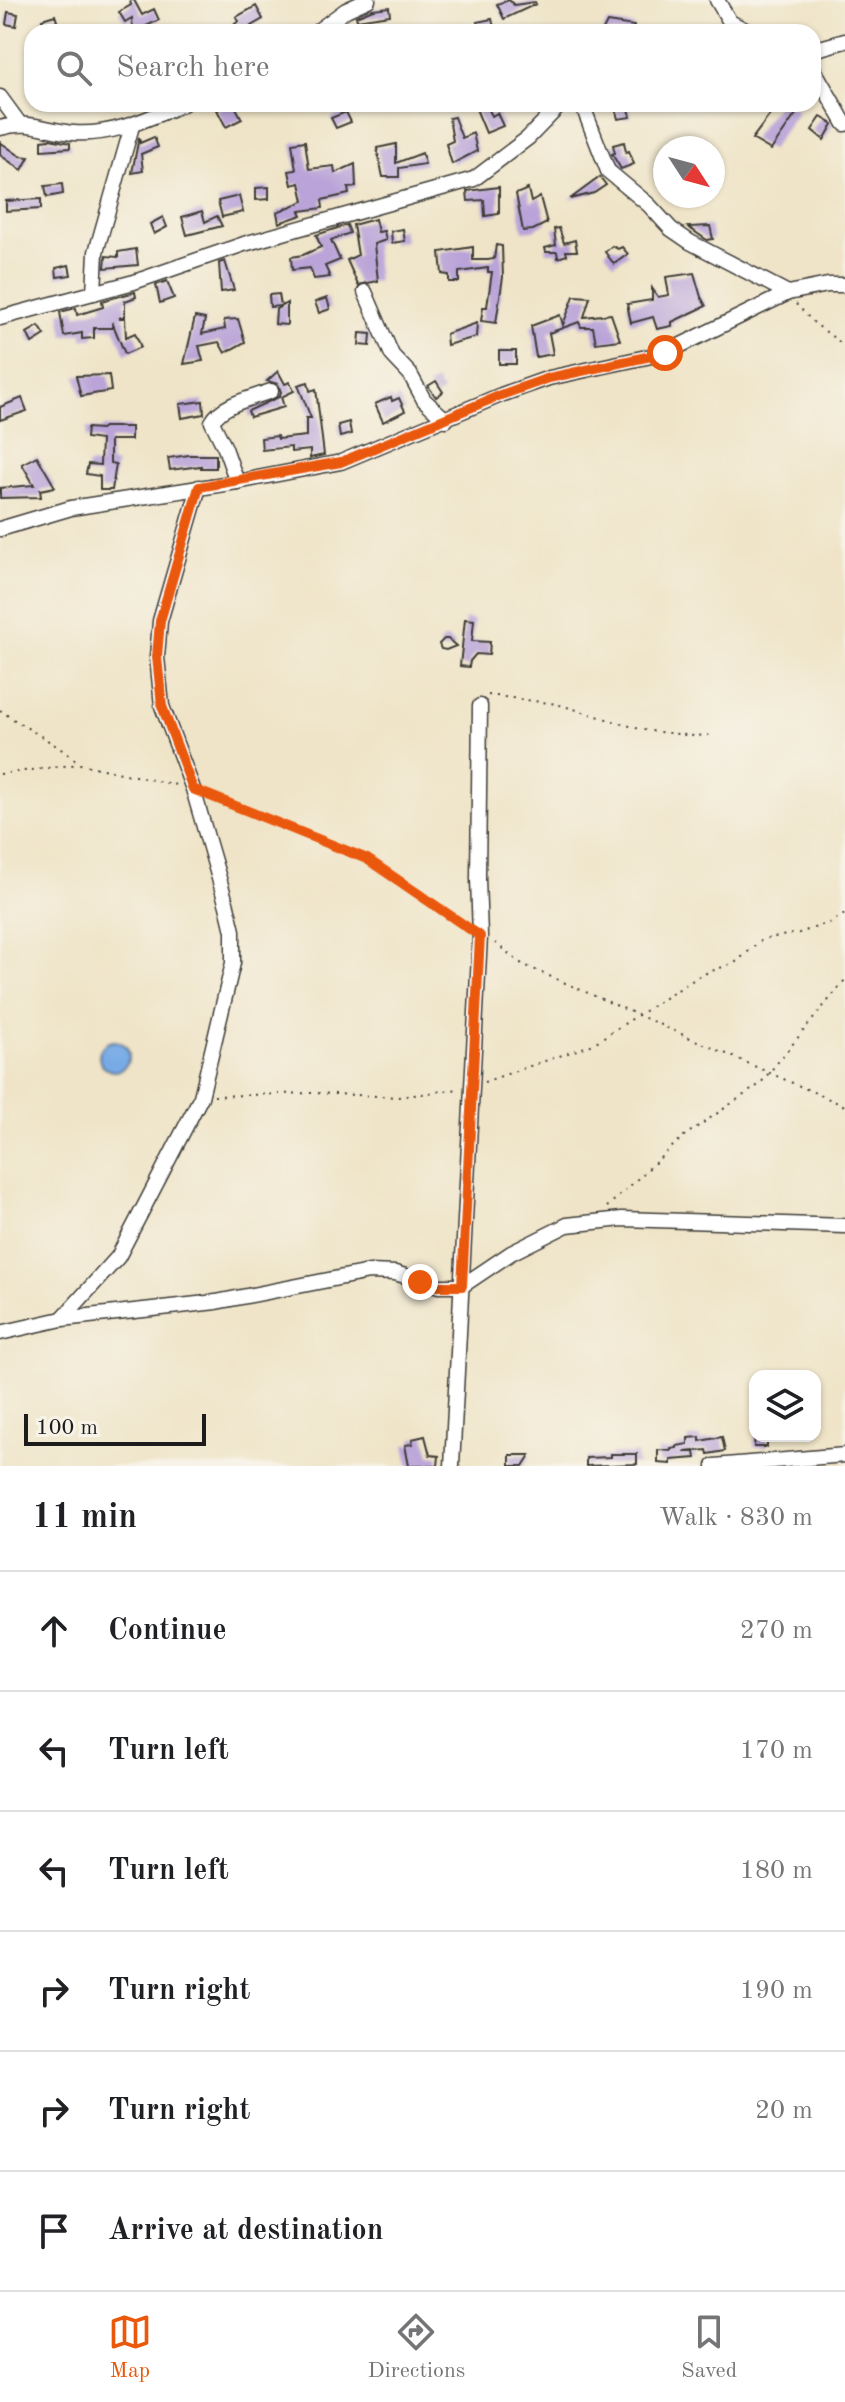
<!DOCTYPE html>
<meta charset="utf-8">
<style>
:root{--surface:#fff;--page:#f6f6f6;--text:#202124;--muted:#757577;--line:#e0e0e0;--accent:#ea580c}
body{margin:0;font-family:"Old Standard TT",serif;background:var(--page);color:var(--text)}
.controls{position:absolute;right:24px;bottom:24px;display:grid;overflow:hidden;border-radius:16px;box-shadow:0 2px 6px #0004}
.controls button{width:72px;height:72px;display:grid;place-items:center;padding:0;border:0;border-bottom:2px solid var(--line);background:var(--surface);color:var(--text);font:40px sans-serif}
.compass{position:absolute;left:653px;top:136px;width:72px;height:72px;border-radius:50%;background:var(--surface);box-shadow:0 2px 6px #0004;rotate:126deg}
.scale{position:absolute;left:24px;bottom:20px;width:182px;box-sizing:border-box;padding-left:8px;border:4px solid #1c1c1c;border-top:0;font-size:22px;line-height:28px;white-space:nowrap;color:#1c1c1c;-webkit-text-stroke:6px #f7f3e8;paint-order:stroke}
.stop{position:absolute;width:24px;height:24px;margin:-18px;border:6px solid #ea580c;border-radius:50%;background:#fff}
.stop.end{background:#ea580c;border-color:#fff;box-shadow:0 2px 8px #0008}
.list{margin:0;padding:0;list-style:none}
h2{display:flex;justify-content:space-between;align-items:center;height:104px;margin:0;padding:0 32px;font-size:34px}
h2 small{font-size:26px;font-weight:400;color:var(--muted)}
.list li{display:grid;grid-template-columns:52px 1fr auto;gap:24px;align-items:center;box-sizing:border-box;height:120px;padding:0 32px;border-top:2px solid var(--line)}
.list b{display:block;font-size:30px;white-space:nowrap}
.list em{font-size:26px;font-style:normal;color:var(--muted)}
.icon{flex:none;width:44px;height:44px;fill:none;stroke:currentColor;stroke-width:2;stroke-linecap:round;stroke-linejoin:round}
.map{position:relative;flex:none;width:845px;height:1466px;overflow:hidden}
.search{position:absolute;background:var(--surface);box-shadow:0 2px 6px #0004;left:24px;right:24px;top:24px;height:88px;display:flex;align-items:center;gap:20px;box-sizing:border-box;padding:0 28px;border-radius:24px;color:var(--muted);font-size:30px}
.sheet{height:824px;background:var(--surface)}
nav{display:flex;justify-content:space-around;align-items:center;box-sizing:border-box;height:112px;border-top:2px solid var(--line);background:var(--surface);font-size:22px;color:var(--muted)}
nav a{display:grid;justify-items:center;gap:4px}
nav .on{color:var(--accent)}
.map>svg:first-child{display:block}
.water{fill:#78abe5;stroke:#4a6480;stroke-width:2}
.building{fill:#b9a3d8}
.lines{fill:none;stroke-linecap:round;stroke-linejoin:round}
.minor-casing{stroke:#3c3a36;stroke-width:17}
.path{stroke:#3c3a36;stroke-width:2;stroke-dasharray:2 6;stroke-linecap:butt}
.minor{stroke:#fff;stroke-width:14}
.route{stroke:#ea580c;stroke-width:10}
</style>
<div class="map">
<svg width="845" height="1466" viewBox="0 0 845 1466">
<rect width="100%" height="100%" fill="#f7f3e8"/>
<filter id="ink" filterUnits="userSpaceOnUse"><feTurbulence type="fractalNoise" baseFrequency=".0125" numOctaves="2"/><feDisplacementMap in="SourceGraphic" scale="16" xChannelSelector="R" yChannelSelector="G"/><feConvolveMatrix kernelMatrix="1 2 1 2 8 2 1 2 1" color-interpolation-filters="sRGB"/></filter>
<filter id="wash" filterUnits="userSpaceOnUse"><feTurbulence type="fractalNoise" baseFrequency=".006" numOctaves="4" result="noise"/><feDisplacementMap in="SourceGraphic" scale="32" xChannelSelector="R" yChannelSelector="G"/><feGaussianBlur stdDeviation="1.8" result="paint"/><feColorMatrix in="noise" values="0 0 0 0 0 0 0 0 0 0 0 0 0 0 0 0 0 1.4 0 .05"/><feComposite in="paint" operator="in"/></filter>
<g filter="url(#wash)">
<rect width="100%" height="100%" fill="#efe4c7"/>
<!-- water -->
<circle class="water" cx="114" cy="1056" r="15"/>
<g id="blocks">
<!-- building -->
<g class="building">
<path d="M130,0H134L142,15L154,9L159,20L144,27L145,32H133L132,18L125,22L119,12L131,5Z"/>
<path d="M509,0L514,5L535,2L536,4L504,19L497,4Z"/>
<path d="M256,6L263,19L251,26L255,32H223L239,21L236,17Z"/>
<path d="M389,7L390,15L357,20L356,16L373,9Z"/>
<path d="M8,12L18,14L16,26L6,24Z"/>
<path d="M55,15L59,27L46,31L42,19Z"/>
<path d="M492,19L495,32H481L477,22Z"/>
<path d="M607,22L634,26L633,32H602Z"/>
<path d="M229,104H234L242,119L226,127L217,110Z"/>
<path d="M474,104H486L492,116L497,113L503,126L486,133Z"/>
<path d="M614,104H628L631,117L618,119Z"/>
<path d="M778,104H789L798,111L771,150L752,139Z"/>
<path d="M346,112L351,122L336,128L331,118Z"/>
<path d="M454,117L462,138L473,133L477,151L452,164L446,144L453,141L449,118Z"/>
<path d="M821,117L833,124L824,140L812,130Z"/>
<path d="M139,137L140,143L154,137L158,147L141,154L143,171L132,173Z"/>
<path d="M50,139L70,143V148L42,150V140Z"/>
<path d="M305,141L309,169L334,166L335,173L355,164L356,187L348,188L349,194L322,200L323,208L300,211L302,215L279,223L277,212L304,201L300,183L292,185L289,171L296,170L292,143Z"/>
<path d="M0,142L20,156L29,157L22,170L0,155Z"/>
<path d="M624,142L626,152L629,151L634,164L621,169L612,154L615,153L613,145Z"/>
<path d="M396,144V163L422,153L425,164L399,168V177H383L377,148Z"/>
<path d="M600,177L606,185L594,193L570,199Z"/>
<path d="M62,184L63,194L47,197L45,186Z"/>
<path d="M269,187V199L256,200V188Z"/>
<path d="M499,187V214L485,216L484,200L468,201L467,191Z"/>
<path d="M528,189L531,202L540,197L547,223L533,230L523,231L516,194Z"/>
<path d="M239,196L243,212L222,217L218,201Z"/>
<path d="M41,199V209L6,211V201Z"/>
<path d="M202,211L205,222L217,216L222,226L187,235L182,217Z"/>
<path d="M163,217L167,227L154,234L150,224Z"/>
<path d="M375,219L378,232L384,231L386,240L374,244L378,281L358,285L347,260L358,255L353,225Z"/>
<path d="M347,225L350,233L331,240L340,260L325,266L330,277L314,279L310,268L292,270L291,257L303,255L321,247L316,235Z"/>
<path d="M710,226L713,239L707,240L688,227Z"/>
<path d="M559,228L564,243L575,240L577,251H566L567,255L558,258L557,252H546L545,248L556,245L554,229Z"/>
<path d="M403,229L405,241L392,243L391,231Z"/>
<path d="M496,245L502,246L503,277L496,323L481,321L483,307H487L492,272H488V268L459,272V282H449V275L442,274L440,252L473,247V260H488L494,259Z"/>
<path d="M612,246L618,249L622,247L628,254L614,264L605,252Z"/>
<path d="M136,249L138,265L105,268L106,256L118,257V252Z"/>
<path d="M225,261L234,290L221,292L219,263Z"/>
<path d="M69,265L71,275L57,277L56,268Z"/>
<path d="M694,273L701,297L706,306L672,322V326L657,329L653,317L631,323L627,304L652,300V288L658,297L669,295L666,277Z"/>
<path d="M167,281L174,298L160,303L156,285Z"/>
<path d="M135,292L136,297L125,301V316L119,318H125L126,337L135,333L141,347L125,354L112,322L113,328H94V338L82,339V333L64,336L60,312L76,308L77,315L103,307L102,301Z"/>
<path d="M279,294L281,306L270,307L269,295Z"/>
<path d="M574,296L590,297L584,317L611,314L620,340L596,343L593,327H581L579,322L549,333L553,354L536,357L531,326L560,315L563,325Z"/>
<path d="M327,298L330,309L319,313L315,302Z"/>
<path d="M287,303V325L275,324L276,309Z"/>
<path d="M195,317L205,319L202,334L225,329L224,320L238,319L245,342L225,353L219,342L199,346L203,361L184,364Z"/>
<path d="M477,323L476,337L447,345L446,334Z"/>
<path d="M39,326L45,335L32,343L27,333Z"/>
<path d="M360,333L371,334L370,346L359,345Z"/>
<rect x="499" y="351" width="17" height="13"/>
<path d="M278,371L285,384L290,382L294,391L281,397L284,407L250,417L248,411L279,397L281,392L278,384L267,381Z"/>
<path d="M109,375L111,391L81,396L76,376Z"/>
<path d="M436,381L443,392L436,397L428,386Z"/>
<path d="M308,382L310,391L316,389L324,455L310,458V450L291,452V447L262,450L261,438L277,436L278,439L306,436V418H311L298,385Z"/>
<path d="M391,397L392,401L399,398L405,411L383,422L375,404Z"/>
<path d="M22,398L27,411L0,420V407Z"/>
<path d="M203,401L204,414L182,418L180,404Z"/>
<path d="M349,422L351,434L340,437L338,425Z"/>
<path d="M104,427H131V440H110V463L116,464L112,490H100V476L86,474L88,464L100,465L101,440L86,438L87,428L101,429Z"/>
<path d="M189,455H216V468H201V466L170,470L168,458Z"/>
<path d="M37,456L55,487L40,490L41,497L0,498V488L34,485L22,464Z"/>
<path d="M465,619L474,620L472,641L490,642L489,655L476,654L470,661L469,667L460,666Z"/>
<path d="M444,639H448L456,646L446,650L441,649L439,644Z"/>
<path d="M425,1436L430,1455L439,1456L438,1466H409L405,1445L413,1444L412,1439Z"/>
<path d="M755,1436H767V1447H754Z"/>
<path d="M700,1437V1441L722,1437L725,1451L708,1454L707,1450L684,1452H695L696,1458L671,1460V1464L658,1463V1450L671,1451V1449L677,1448V1446L688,1444V1438Z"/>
<path d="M611,1454H637V1464L586,1466V1458L611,1457Z"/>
<path d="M510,1455H530L523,1466H510Z"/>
</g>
</g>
</g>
<g filter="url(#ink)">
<use href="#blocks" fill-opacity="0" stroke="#3c3a36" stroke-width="2"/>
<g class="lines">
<defs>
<g id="minor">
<path d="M717,0L730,22L749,32"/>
<path d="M316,32L346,10L368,0"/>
<path d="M813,50L845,41"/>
<path d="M813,68L845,124"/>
<path d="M0,97L19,123"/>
<path d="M582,104L608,171L649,205L671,229L690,242L788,293"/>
<path d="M0,128C30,119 46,131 74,133C113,136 149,118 183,104"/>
<path d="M365,292L392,355L410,374L424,400L446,420"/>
<path d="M94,293L96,252L132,126"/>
<path d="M0,318L134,282L244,244L474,179L528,138L561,104"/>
<path d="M237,482L225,448L212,422C221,404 253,398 271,391"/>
<path d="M0,529L71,508L237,482L341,462L501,395L549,378L665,353L788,293L828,285H845"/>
<path d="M62,1319L118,1257L201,1097L233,963V931L227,906L193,789L162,706L157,657L160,621L199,487"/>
<path d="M0,1333L62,1319L216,1302L369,1272L395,1273L439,1286H462L511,1253L567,1225L622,1219L845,1226"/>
<path d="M452,1466L480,936L478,878L480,706"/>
<path d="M714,1466L845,1455"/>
</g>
</defs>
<!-- minor casing -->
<use href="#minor" class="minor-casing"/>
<!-- path -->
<g class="path">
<path d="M796,304L814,323L845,346"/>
<path d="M488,695L557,704L643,730L694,736L710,735"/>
<path d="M0,710C26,729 55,742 79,763"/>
<path d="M0,774L80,764L176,785"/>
<path d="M209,795L367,859L465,926"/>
<path d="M495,943L522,964L845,1106"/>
<path d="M484,1082L591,1045L701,975L736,962L763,939L799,933L831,922L845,914"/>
<path d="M214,1096L314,1093L398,1097L459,1089"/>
<path d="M607,1207L684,1136L760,1084L845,980"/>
</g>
<!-- minor -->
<use href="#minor" class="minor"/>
</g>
</g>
<g class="lines" filter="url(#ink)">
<!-- route -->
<path class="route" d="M420,1282L439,1286H462L480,936L367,859L193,789L162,706L157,657L160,621L199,487L341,462L501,395L549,378L665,353"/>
</g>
</svg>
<div class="controls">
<button><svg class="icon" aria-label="layers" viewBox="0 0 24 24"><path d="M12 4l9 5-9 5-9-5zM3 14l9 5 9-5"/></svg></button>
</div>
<svg class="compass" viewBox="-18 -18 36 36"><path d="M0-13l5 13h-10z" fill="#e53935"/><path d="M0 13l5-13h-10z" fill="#757577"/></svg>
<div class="scale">100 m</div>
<div class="stop" style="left:665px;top:353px"></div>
<div class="stop end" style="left:420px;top:1282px"></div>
<div class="search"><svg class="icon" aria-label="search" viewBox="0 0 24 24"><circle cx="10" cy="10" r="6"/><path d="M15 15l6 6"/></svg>Search here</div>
</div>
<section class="sheet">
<h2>11 min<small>Walk · 830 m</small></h2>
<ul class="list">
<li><svg class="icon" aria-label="ahead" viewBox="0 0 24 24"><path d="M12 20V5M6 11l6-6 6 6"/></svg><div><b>Continue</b></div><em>270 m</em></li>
<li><svg class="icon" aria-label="left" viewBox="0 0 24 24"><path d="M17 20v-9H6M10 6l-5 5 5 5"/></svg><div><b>Turn left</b></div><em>170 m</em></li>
<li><svg class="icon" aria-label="left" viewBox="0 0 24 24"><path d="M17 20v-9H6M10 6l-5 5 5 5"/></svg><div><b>Turn left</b></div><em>180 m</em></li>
<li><svg class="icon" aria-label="right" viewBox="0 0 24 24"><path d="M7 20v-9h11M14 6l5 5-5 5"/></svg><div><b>Turn right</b></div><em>190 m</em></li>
<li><svg class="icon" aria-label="right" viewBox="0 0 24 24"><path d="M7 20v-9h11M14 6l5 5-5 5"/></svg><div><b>Turn right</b></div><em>20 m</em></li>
<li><svg class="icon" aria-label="arrive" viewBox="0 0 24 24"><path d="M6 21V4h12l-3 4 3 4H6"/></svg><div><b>Arrive at destination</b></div></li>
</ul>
</section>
<nav>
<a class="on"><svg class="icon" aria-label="map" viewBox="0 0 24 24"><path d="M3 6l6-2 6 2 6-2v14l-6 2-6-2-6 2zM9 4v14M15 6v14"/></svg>Map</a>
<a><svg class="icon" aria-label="directions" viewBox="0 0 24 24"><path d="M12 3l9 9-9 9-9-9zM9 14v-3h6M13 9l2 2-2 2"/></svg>Directions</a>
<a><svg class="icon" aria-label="saved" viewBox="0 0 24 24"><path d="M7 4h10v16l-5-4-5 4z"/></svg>Saved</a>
</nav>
